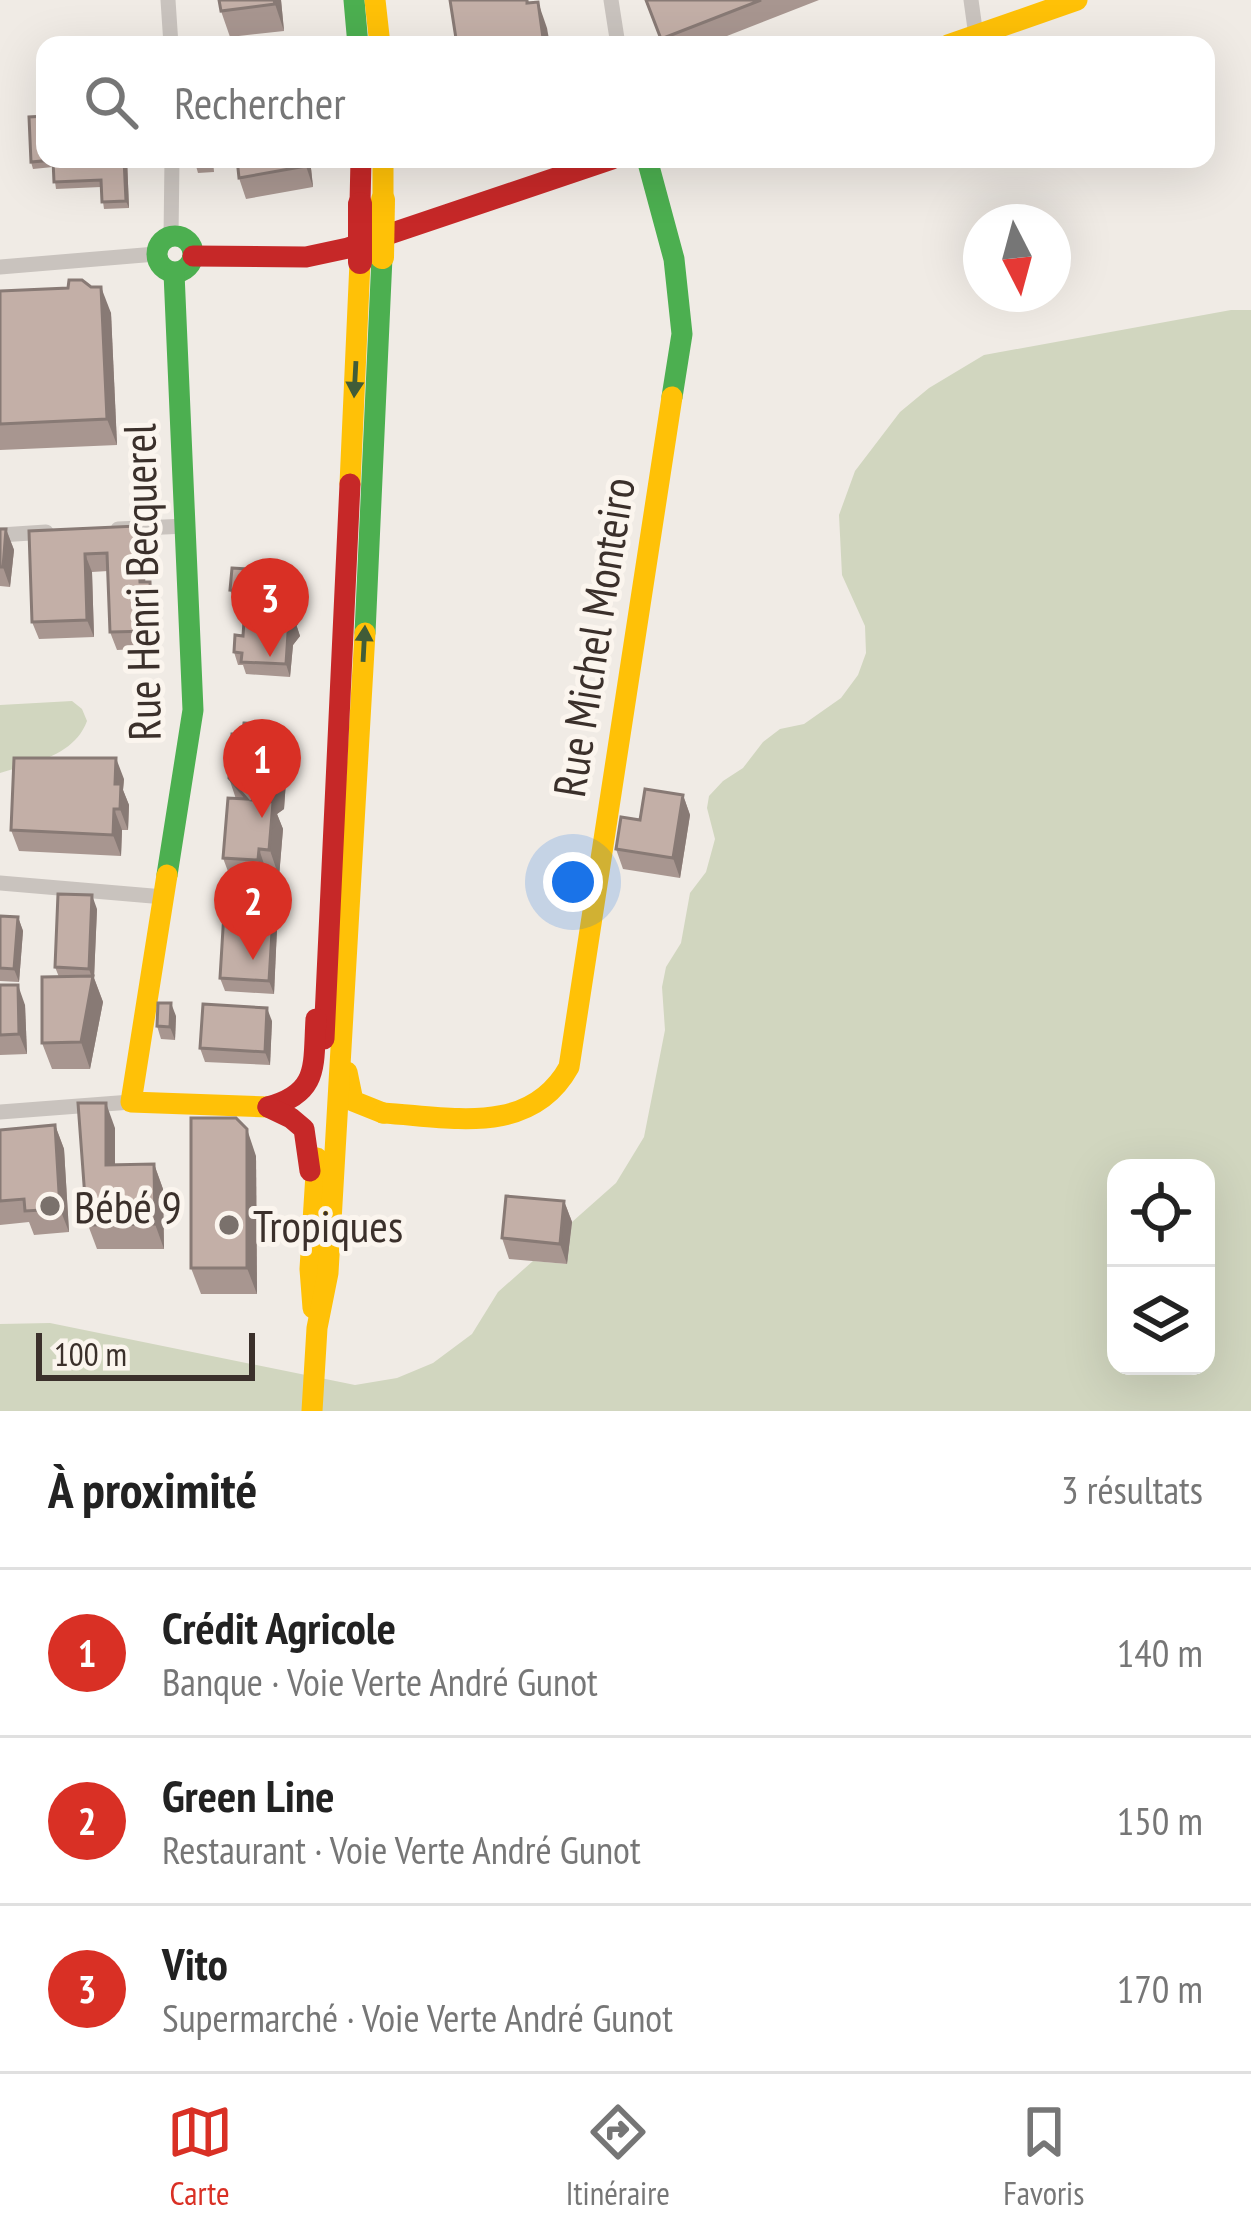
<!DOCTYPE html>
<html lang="fr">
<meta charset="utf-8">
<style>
:root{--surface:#fff;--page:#f6f6f6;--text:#222;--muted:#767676;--line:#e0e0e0;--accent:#d93025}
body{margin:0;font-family:"PT Sans Narrow",sans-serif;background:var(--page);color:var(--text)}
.controls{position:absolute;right:36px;bottom:36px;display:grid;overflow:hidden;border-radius:24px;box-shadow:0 12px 48px #0002}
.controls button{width:108px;height:108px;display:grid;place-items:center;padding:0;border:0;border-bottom:3px solid var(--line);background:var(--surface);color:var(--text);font:60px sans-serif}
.compass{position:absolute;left:963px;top:204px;width:108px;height:108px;border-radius:50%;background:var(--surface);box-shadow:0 12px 48px #0002;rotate:174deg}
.scale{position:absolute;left:36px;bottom:30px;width:219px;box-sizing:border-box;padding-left:12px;border:6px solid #3b302b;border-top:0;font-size:33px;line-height:42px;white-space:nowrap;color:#3b302b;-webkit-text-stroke:9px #fbf5ee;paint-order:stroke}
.you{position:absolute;left:573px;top:882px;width:42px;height:42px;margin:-30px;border:9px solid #fff;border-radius:50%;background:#1a73e8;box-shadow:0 0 0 18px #1a73e833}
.badge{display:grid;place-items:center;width:78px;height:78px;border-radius:50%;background:var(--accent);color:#fff;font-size:39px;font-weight:700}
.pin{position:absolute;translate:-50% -99px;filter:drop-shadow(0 3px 6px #0008)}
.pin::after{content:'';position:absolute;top:63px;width:42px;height:36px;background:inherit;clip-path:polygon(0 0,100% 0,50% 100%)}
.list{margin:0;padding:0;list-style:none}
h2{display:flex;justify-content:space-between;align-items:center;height:156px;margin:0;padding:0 48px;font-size:51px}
h2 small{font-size:39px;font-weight:400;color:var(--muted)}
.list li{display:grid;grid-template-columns:78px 1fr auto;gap:36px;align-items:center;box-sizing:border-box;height:168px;padding:0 48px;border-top:3px solid var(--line)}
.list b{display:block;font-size:45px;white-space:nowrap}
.list p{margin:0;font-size:39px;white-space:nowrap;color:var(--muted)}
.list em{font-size:39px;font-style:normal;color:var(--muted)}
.icon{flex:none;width:66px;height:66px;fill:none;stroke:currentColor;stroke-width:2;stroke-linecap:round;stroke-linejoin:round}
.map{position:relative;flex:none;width:1251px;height:1411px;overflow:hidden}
.search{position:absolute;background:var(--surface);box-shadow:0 12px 48px #0002;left:36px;right:36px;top:36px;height:132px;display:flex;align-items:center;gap:30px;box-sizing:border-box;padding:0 42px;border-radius:24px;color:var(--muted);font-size:45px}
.sheet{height:660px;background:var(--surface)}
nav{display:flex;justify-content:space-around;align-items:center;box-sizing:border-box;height:168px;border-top:3px solid var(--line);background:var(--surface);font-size:33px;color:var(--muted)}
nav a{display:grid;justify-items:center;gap:6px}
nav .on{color:var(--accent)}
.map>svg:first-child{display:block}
.green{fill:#d1d6bf;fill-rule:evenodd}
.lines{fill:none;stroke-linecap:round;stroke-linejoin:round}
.street{stroke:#c9c3be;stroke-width:15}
.fast{stroke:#4caf50;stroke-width:21}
.slow{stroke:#ffc107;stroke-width:21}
.jam{stroke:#c62828;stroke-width:21}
.slow-bridge{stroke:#ffc107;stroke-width:24}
.jam-bridge{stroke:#c62828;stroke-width:24}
.wall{fill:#a89690}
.shaded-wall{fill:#887a75}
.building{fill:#c3afa7;stroke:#887a75;stroke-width:3}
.oneway{fill:#415c38}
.poi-dot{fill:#7a716c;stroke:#fbf5ee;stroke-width:4.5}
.labels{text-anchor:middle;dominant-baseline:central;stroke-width:10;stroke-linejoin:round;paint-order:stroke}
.street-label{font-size:45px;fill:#3b302b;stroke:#fbf5ee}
.poi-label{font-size:45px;fill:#3b302b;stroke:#fbf5ee;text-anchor:start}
</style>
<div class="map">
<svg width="1251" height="1411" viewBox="0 0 1251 1411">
<rect width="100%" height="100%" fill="#f0ebe5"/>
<!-- green -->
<g class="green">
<path d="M1231,310H1251V1411H0V1324L50,1323L355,1385L397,1378L433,1363L472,1334L498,1292L533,1261L567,1264L572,1222L616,1183L644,1137L665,1030L662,987L666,967L681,943L690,893L706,872L715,839L707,808L709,796L723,781L743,768L763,742L780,729L804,724L841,698L858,675L866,653L865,626L842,575L839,515L855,471L900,412L929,388L984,355ZM1116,1168H1206V1366H1116Z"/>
<path d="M72,701L82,709L87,721C74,756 33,763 0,773V705Z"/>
</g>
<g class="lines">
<!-- street -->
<g class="street">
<path d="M168,0L171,45"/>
<path d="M611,0L618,45"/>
<path d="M971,0L976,36"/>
<path d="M171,237L172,159"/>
<path d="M0,267L156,254"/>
<path d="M118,529L187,526"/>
<path d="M0,535L46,532"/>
<path d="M0,883L164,897"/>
<path d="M0,1112L131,1102"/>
</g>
<!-- fast -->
<g class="fast">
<path d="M354,0L358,45"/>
<path d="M647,159L674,259L682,334L672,397"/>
<circle cx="175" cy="254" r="18"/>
<path d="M365,633L382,257"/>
<path d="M167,875L193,710L174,273"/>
</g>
<!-- slow -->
<g class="slow">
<path d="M375,0L380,45"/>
<path d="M948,45L1077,0"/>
<path d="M383,159V200"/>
<path d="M350,484L360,262"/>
<path d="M167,875L131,1102L268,1107"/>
<path d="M347,1072L353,1101L383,1113"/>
<path d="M383,1113C451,1117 530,1137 569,1067L672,397"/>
<path d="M313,1308L310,1269L317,1158"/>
<path d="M312,1411L317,1328L328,1273L365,633"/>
</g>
<!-- jam -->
<g class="jam">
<path d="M360,204L361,159"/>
<path d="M193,256L306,257L348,248L612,159"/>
<path d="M324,1039L350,484"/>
<path d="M268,1107C320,1093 313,1065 316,1019"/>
<path d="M268,1107L291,1118L304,1129L310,1171"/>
</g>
<!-- slow-bridge -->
<path class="slow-bridge" d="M382,257L383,200"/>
<!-- jam-bridge -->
<path class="jam-bridge" d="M360,204V262"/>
</g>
<!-- wall -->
<g class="wall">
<path d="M219,0H281L284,31L230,37L221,11Z"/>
<path d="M645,0H819L704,45H663Z"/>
<path d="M127,159L129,208L104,209L101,187L56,189L53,167L33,169L31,162Z"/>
<path d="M194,159H213L214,172L198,173Z"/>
<path d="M237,159H310L313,187L246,199L239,178Z"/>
<path d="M91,287L111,313L117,445L0,450V291Z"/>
<path d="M137,526L144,543L145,582L157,600L158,648L117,650L110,632L108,571L92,572L94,637L39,639L32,622L29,531Z"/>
<path d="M0,529H6L14,550L10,587L0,586Z"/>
<path d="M301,585L299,607L275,605L274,623L296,624L300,636L293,645L290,677L246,674L243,665H238L234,652L252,622L253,603L235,602L230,590Z"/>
<path d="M288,752L284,809L277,814L283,829L279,877L268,876L267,887L233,885L223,858L236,799L229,778Z"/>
<path d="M124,779L123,790L129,805L128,830H122L121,856L19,851L11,830Z"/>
<path d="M683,795L690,815L680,878L623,869L616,849L640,820Z"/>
<path d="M97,909L94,978L103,1002L90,1069H52L42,1043L59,977L55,967Z"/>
<path d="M273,915L277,928L274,994L225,991L220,978Z"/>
<path d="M0,916L18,917L23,931L19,982L0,981Z"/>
<path d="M0,985L25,1005L27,1054L0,1055Z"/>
<path d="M176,1016L175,1040L161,1039L157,1026Z"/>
<path d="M272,1021L270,1065L205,1062L200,1048Z"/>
<path d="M55,1125L64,1149L69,1232L34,1235L29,1222L0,1225V1130Z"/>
<path d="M115,1128V1165L154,1164L163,1189L164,1249H97L88,1225V1207L85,1198Z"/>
<path d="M256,1156L257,1294H201L191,1268Z"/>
<path d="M564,1201L572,1222L567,1264L509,1259L502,1238Z"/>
</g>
<!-- shaded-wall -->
<g class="shaded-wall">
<path d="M274,0H281L284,31L275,4Z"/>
<path d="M538,2L547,28L550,45H544Z"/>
<path d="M124,159H127L129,208L126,201Z"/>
<path d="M305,159H310L313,187L306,166Z"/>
<path d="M101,287L111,313L117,445L107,419Z"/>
<path d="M137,526L144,543L146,600L140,582Z"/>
<path d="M6,529L14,550L10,587L3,567Z"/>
<path d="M85,554L92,572L94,637L87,620Z"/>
<path d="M296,572L301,585L299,607L295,594Z"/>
<path d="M150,582L157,600L158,648L152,631Z"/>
<path d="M271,592L275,605L273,638L268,625Z"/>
<path d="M296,624L300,636L293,645L290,677L286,664L288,633Z"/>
<path d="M278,725L288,752L284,809L277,814L283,829L279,877L253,800Z"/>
<path d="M116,758L124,779L123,790L129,805L128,830L120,809L115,784Z"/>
<path d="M683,795L690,815L680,878L673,858Z"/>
<path d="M114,809L122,830L121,856L113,835Z"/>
<path d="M259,849L268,876L267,887L258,860Z"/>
<path d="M92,895L97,909L94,978L103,1002L90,1069L81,1042L92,978L89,969Z"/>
<path d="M273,915L277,928L274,994L269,981Z"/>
<path d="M18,917L23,931L19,982L14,969Z"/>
<path d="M18,985L25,1005L27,1054L19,1034Z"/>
<path d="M171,1003L176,1016L175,1040L170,1027Z"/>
<path d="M267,1008L272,1021L270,1065L265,1052Z"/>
<path d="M106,1103L115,1128V1190L106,1165Z"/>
<path d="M55,1125L64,1149L69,1232L60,1209Z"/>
<path d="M247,1129L256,1156L257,1294L247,1268Z"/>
<path d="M154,1164L163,1189L164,1249L155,1224Z"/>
<path d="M564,1201L572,1222L567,1264L560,1244Z"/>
</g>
<!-- building -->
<g class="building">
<path d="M219,0H274L275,4L221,11Z"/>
<path d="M450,0H527V3L538,2L544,45H457Z"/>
<path d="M646,0H761L661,39Z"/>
<path d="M45,116V159H124L126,201L102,202L101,180L54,182L53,160L31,162L29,117Z"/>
<path d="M237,159H305L306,166L239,178Z"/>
<path d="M69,280H82L91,287H101L107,419L0,424V291L68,288Z"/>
<path d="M137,526L140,582H150L152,631L110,632L107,553L85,554L87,620L32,622L29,531Z"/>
<path d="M0,529H6L3,567H0Z"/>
<path d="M232,568L296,572L295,594L271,592L268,625L289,617L296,624L288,633L286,664L241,662L242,653L234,652L235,635L243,636L244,621L252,622L254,591L230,590Z"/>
<path d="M244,723L278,725L274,782L253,800L273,802L269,850L259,849L258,860L223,858L228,798L247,799L229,778L232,734H243Z"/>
<path d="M14,758H116L115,784H121L120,809H114L113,835L11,830Z"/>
<path d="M645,789L683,795L673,858L616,849L621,817L640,820Z"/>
<path d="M58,894L92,895L89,969L55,967Z"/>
<path d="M224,912L273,915L269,981L220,978Z"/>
<path d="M0,916L18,917L14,969L0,968Z"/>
<path d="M93,976L81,1042L42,1043V977Z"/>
<path d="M0,985H18L19,1034L0,1035Z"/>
<path d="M158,1003H171L170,1027L157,1026Z"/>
<path d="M203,1004L267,1008L265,1052L200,1048Z"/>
<path d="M78,1103H106V1165L154,1164L155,1224L88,1225V1198H85Z"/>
<path d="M191,1118H236L247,1129V1268H191Z"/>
<path d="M55,1125L60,1209L25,1211L24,1199L0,1201V1130Z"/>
<path d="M506,1196L564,1201L560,1244L502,1238Z"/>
</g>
<!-- one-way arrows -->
<defs><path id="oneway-solid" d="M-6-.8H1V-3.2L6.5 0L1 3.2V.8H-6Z" transform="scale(3)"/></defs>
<g class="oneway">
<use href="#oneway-solid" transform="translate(355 379) rotate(93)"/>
<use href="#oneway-solid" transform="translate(364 644) rotate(-87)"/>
</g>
<!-- markers -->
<g class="poi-dot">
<circle cx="50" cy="1206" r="12"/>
<circle cx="229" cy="1225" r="12"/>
</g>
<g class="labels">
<!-- street labels -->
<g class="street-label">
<text transform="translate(141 582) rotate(-91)">Rue Henri Becquerel</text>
<text transform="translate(593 637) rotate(-81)">Rue Michel Monteiro</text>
</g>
<!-- poi labels -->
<g class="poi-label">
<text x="74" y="1206">Bébé 9</text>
<text x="253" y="1225">Tropiques</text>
</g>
</g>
</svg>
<div class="controls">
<button><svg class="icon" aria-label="locate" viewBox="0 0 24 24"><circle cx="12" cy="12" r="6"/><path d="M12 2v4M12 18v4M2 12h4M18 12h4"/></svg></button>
<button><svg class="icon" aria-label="layers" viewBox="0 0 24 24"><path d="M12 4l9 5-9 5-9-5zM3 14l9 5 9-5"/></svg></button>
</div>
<svg class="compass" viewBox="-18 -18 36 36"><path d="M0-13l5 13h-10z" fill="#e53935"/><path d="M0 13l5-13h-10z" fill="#767676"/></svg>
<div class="scale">100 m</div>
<div class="you"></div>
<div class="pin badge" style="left:262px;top:818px">1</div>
<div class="pin badge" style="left:253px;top:960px">2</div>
<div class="pin badge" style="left:270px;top:657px">3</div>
<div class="search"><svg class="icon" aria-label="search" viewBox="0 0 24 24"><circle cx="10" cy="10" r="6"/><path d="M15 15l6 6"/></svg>Rechercher</div>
</div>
<section class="sheet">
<h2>À proximité<small>3 résultats</small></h2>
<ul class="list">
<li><span class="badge">1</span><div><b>Crédit Agricole</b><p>Banque · Voie Verte André Gunot</p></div><em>140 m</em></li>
<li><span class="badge">2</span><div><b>Green Line</b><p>Restaurant · Voie Verte André Gunot</p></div><em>150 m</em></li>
<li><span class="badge">3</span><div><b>Vito</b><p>Supermarché · Voie Verte André Gunot</p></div><em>170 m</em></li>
</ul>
</section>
<nav>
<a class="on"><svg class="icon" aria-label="map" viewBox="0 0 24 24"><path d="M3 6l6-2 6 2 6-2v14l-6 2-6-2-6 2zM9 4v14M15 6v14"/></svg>Carte</a>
<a><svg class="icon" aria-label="directions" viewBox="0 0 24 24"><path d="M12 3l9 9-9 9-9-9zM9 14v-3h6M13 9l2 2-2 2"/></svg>Itinéraire</a>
<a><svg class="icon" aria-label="saved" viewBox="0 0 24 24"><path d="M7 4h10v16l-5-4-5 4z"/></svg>Favoris</a>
</nav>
